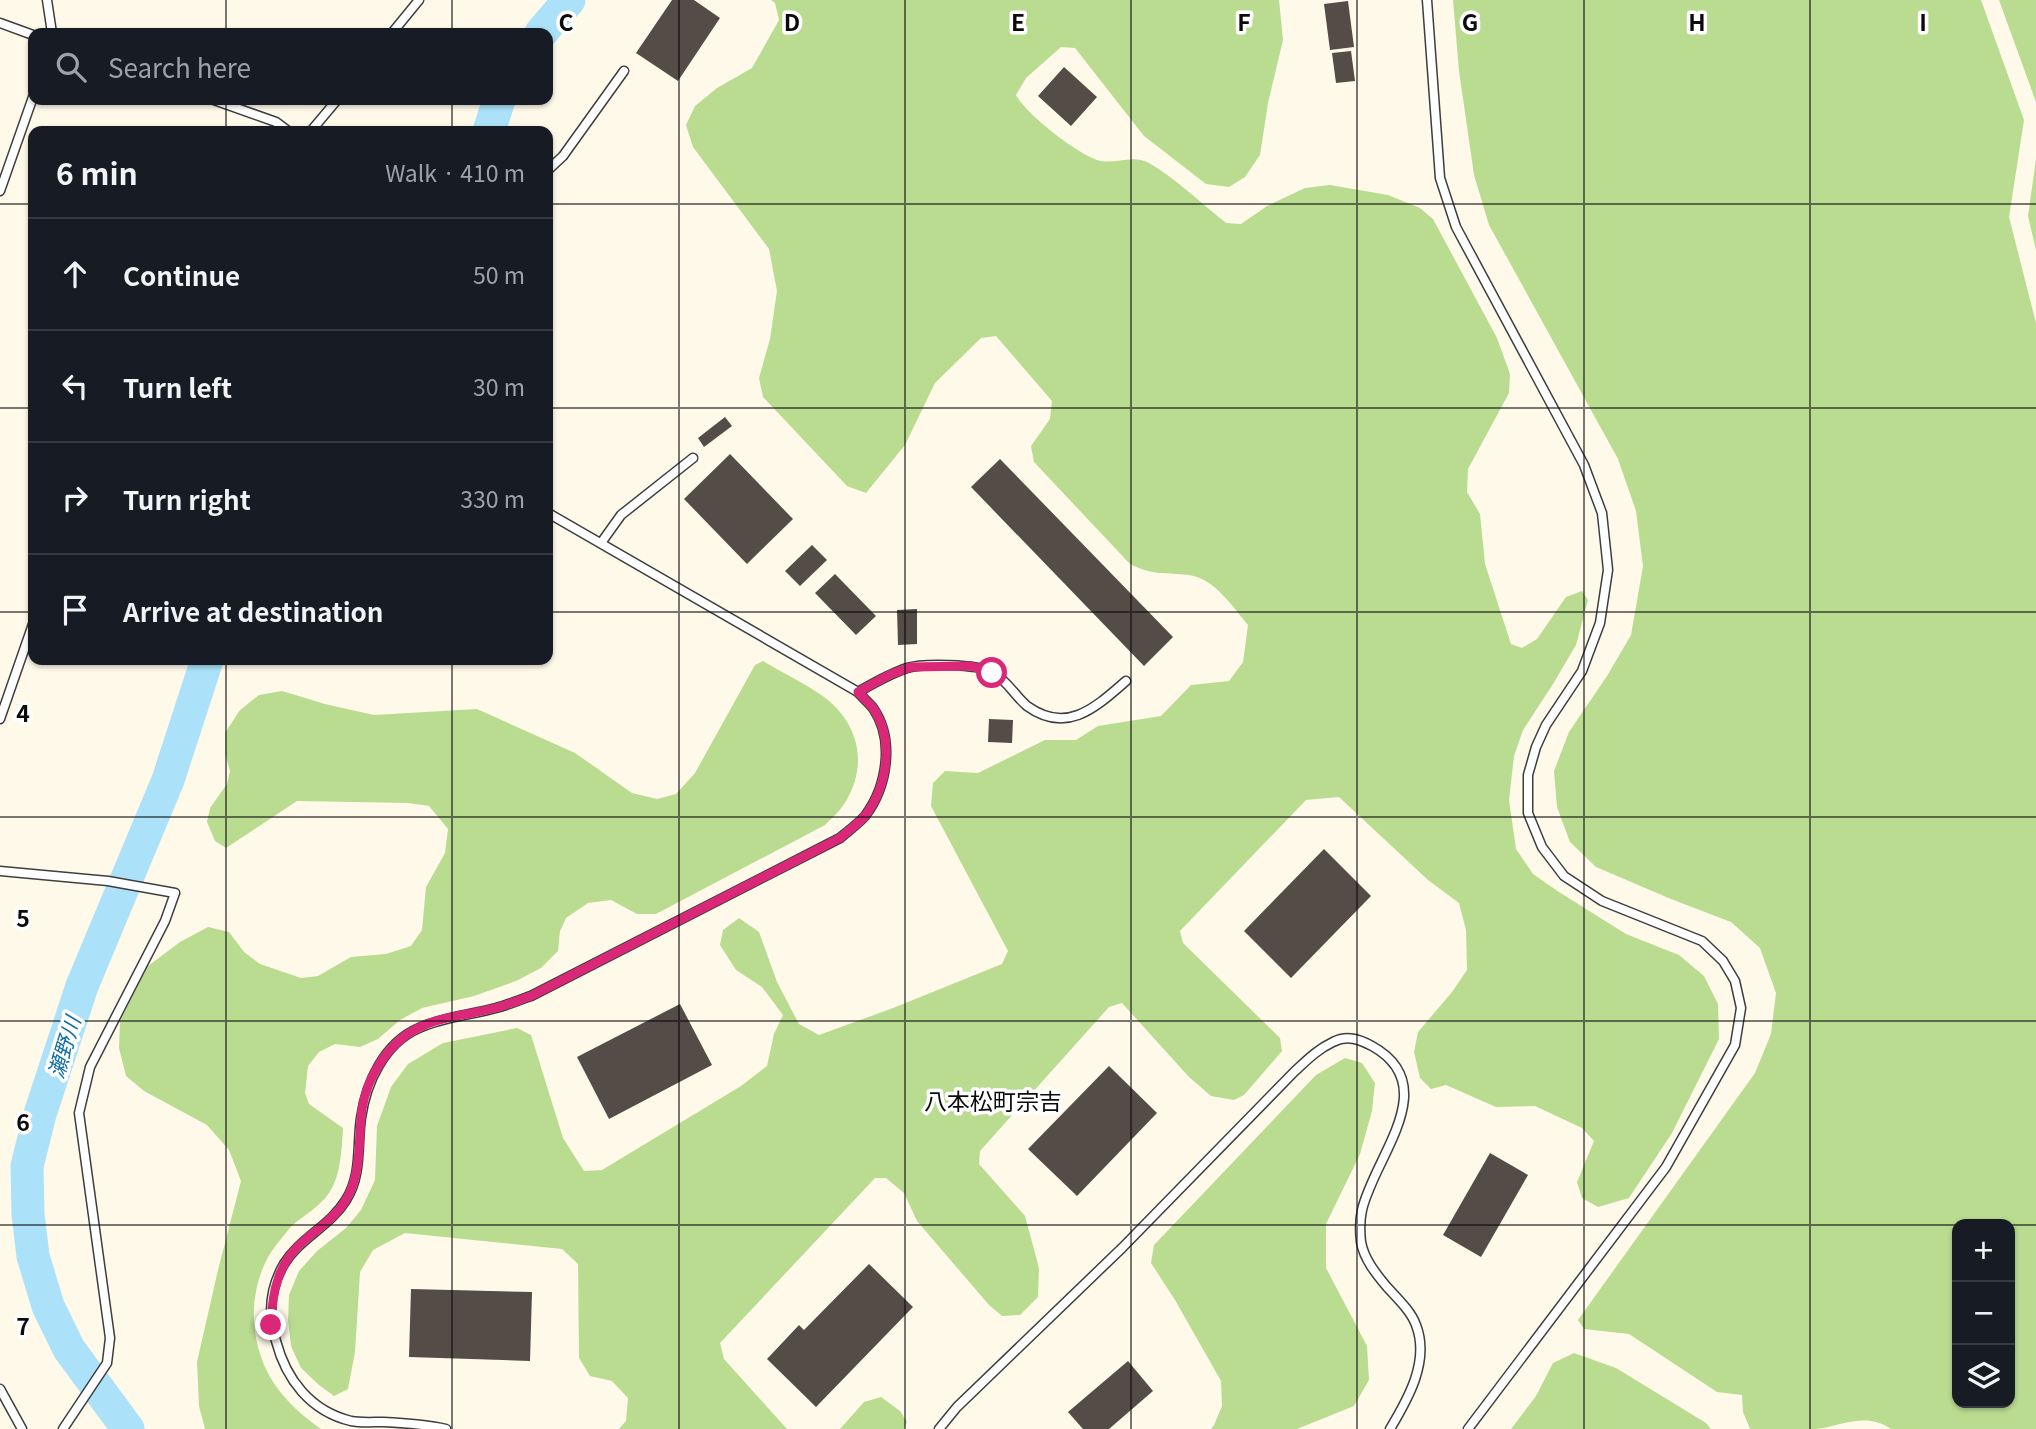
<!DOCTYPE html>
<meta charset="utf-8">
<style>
:root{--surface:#171b24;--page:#20242c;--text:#f1f3f6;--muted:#9ea1a6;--line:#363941}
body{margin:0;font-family:Georgia,"Noto Sans JP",serif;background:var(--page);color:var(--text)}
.controls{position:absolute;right:21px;bottom:21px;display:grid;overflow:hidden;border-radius:14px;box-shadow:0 2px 5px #0004}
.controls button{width:63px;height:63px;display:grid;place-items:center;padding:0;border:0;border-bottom:2px solid var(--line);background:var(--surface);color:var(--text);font:35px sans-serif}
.stop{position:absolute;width:21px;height:21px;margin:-16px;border:5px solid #db2777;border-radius:50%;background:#fff}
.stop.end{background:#db2777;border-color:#fff;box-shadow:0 2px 7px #0008}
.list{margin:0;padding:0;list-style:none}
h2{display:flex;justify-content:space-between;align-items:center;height:91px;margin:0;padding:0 28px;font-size:30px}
h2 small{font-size:23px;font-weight:400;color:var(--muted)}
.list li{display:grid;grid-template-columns:46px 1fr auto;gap:21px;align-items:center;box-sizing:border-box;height:112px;padding:0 28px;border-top:2px solid var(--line)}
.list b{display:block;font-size:26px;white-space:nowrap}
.list em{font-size:23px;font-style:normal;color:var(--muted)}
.icon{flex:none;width:38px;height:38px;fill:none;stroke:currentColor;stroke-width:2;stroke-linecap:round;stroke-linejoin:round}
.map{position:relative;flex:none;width:2036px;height:1429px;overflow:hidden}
.search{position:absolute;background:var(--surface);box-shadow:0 2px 5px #0004;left:28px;top:28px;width:525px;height:77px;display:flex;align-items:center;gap:18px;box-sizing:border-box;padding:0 24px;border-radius:14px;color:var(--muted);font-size:26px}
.panel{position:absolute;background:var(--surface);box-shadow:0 2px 5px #0004;left:28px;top:126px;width:525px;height:539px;border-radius:14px}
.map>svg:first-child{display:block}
.forest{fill:#b9dc91;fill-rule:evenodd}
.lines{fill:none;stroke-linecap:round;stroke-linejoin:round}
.river{stroke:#ace2f9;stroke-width:33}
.building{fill:#554b47}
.service-casing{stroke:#3e3e3e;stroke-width:11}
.service{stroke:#fff;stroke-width:8}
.route{stroke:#db2777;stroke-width:9}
.grid{fill:none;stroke:#0b0b0b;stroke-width:2;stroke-opacity:0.55}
.labels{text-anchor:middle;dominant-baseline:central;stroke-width:7;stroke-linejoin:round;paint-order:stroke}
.water-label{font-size:21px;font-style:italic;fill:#106ea2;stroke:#fff}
.quarter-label{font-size:23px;fill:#0b0b0b;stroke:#fff}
.grid-label{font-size:23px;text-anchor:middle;font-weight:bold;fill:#0b0b0b;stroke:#fff;stroke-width:7;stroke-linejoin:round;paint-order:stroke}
</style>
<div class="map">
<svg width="2036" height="1429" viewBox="0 0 2036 1429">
<rect width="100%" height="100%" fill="#fff9ea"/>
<!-- forest -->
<g class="forest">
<path d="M771,0H1279L1283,40L1268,103L1260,155L1245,177L1229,187L1206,184L1144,136L1075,48L1061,47L1026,78L1016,95C1026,114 1079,156 1101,161C1116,164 1133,154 1149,163C1175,178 1202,204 1226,223L1241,224L1267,206L1305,188L1330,185L1388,195L1420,208L1433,219L1497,338L1510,374L1509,393L1468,469L1467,492L1480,514L1485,564L1511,644L1522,648L1537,639L1566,597L1582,591L1588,600L1576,645L1553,684L1523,730L1514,756L1509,800L1516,849L1533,874L1559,892L1626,934L1679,955L1704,976L1718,1004L1719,1039L1672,1133L1629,1198L1598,1207L1582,1198L1577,1182L1594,1141L1582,1128L1535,1106L1496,1107L1446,1085L1431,1089L1420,1078L1414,1052L1418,1032L1452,992L1467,970L1466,930L1459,903L1428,880L1339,797L1306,800L1180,931L1183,943L1280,1038L1282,1051L1244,1095L1234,1100L1211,1096L1189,1077L1122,1003L1109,1007L980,1151L979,1164L1025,1216L1039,1268L1038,1297L1020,1315L1002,1316L989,1305L917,1221L904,1193L886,1178H875L720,1343L724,1359L787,1429H619L626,1421L628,1398L612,1381L590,1376L579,1358L578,1264L562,1249L405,1233L373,1250L360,1272L355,1352L348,1389L334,1396L319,1385L301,1368L291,1346L288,1320L289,1295L299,1271L317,1251L346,1228L361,1210L375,1180L377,1126L391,1087L408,1064L443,1043L517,1028L531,1035L563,1138L584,1171L602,1170L741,1086L767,1066L774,1034L783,1015L762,987L736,970L720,945L723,930L739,918L759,932L777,982L799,1024L819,1035L893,1008L1002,964L1008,951L931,806L933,783L945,771L978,773L1045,740H1076L1098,726L1161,716L1191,685L1229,681L1243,662L1248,625C1232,606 1215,579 1189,575C1165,572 1153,576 1130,564L1034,462L1031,446L1050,419L1052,401L996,336L981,338L935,383L905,445L866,493L847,486L763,397L759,378L770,339L777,291L769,249L693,147L686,125L695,106L717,88L752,68L779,20L775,3Z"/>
<path d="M1453,0H1981L2024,120L2009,217L2036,323V1429H1891C1867,1412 1843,1425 1817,1429C1795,1429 1772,1429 1750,1429L1743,1412L1742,1395L1717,1392L1629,1334L1584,1329L1578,1320L1755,1073L1771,1034L1776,993L1760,948L1731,922L1671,899L1596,867L1570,842L1557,807L1554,771L1569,732L1607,676L1631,635L1643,566L1636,511L1618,459L1489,225L1474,175L1459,71ZM1957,1224H2010V1403H1957Z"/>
<path d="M1999,0H2036V102Z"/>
<path d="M2036,159V250L2028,216Z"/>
<path d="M763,661C784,674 809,685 828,700C860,727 867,766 846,801C841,810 832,818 825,825L656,914H637L611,900L588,903L566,918L560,931L558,951L541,968L516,981L474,996L422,1008L400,1020L378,1039L360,1047L335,1044L319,1052L308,1066L305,1093L309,1104L343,1128C342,1147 341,1169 333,1186C325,1203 309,1212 295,1223C288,1229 283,1237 277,1244C245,1284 247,1348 278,1389C290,1405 304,1417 321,1429H205L199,1406L197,1362L218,1270L241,1181L229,1150L207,1125L144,1091L126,1076L119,1048L120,1021L148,966L180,942L208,927L229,932L244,952L260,964L301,978L318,976L351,957L386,954L411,946L422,930L426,887L445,853L448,829L429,806L408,803L297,801L226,848L215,841L207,822L210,808L227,784L230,771L225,754V733L240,710L259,695L282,691L325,704L374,715L477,709L575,753L632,793L657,799L676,794L695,773L755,665Z"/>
<path d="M1345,1058L1362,1063L1375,1083L1372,1111L1360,1154L1326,1224V1268L1367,1346L1369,1380L1354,1406L1297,1429H1211L1214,1425L1222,1406L1221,1381L1175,1300L1151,1263L1154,1245L1316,1075Z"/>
<path d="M1574,1353L1616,1368L1706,1423L1711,1429H1511L1536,1396L1553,1363Z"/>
<path d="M881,1397L900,1411L907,1422L904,1429H840L864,1402Z"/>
</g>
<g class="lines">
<!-- river -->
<g class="river">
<path d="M541,33L569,0"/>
<path d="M489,131L499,100"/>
<path d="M128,1429L69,1349L48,1306L33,1256L28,1214L27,1166L40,1114L82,986L168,780L207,660"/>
</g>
</g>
<!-- building -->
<g class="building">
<path d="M672,0H694L720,18L678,81L636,53Z"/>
<path d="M1348,1L1354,47L1330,50L1324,4Z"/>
<path d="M1351,51L1355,81L1336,83L1332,53Z"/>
<path d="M1064,67L1097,97L1071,126L1038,96Z"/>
<path d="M725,417L732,426L704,447L698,438Z"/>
<path d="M730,454L793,519L747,564L684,499Z"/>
<path d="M1000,459L1173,637L1144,666L971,487Z"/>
<path d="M812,545L827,560L800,586L785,571Z"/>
<path d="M835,574L876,616L856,635L815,593Z"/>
<path d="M917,609V644L898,645L897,610Z"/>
<path d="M989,719L1013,720L1012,743L988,742Z"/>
<path d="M1324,849L1371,896L1291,978L1244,931Z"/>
<path d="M680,1004L712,1065L609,1119L577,1057Z"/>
<path d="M1109,1066L1157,1113L1077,1196L1028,1149Z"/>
<path d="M1490,1153L1528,1175L1481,1257L1443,1235Z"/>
<path d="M869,1264L913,1307L816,1407L767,1359L799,1325L804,1330Z"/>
<path d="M411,1289L532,1292L530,1361L409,1357Z"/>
<path d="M1128,1361L1153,1391L1109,1429H1083L1068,1412Z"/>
</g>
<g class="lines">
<defs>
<g id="service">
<path d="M47,0L52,33"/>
<path d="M1427,0L1440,178L1456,227L1584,465L1602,513L1608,570L1600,623L1582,671L1546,725L1536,747L1528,775V813L1542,847L1564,876L1602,901L1702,941L1723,961L1735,981L1741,1008L1735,1045L1666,1167L1468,1429"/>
<path d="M0,23L33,35"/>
<path d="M392,33L419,0"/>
<path d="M214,100L276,122L288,131"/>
<path d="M311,131L337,100"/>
<path d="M548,170L563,156L624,71"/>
<path d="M0,191L33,97"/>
<path d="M601,543L621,515L693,458"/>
<path d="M858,692C874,683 889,674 907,668C923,663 977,664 992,672C1007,680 1015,696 1027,706C1067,735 1096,707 1126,681"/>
<path d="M0,719L33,624"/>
<path d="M0,871L108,881L175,893L165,921L90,1067L79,1113L110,1338L107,1363L63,1429"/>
<path d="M0,1389L22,1429"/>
<path d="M446,1429C425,1424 405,1423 383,1422C373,1422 361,1423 351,1421C310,1411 286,1379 276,1341C268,1315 270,1288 284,1264C300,1238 330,1226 346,1200C362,1175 357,1145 361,1118C366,1083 384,1043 419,1028C443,1017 470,1015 496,1008C508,1005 519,1000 531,996L840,838C848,831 858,824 865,816C887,787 895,740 873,708C869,703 863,698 858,692L548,513"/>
<path d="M939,1429L957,1407L1122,1248L1295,1071C1308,1059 1318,1049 1333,1042C1347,1035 1359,1039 1372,1046C1444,1086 1374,1157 1362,1210C1360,1219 1360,1233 1361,1242C1364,1259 1376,1274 1387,1287C1397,1298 1411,1311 1416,1325C1430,1361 1408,1399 1390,1429"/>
</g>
</defs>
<!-- service casing -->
<use href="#service" class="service-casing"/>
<!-- service -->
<use href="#service" class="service"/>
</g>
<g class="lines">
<!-- route -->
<path class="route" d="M271,1325C272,1292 278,1261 306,1239C320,1227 338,1215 347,1198C362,1171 358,1139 362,1109C367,1077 388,1043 418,1028C441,1016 470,1015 495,1008C507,1005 519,1000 531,996L840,838C848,831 858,824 865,816C887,787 895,740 873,708C869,703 863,698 858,692L889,675L911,667L971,666L992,673"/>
</g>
<!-- grid -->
<path class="grid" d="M226,0V33M452,0V33M679,0V1429M905,0V1429M1131,0V1429M1357,0V1429M1584,0V1429M1810,0V1429M226,100V131M452,100V131M0,204H33M548,204H2036M0,408H33M548,408H2036M0,612H33M548,612H2036M226,660V1429M452,660V1429M0,817H2036M0,1021H2036M0,1225H1957M2010,1225H2036"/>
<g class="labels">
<!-- water labels -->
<g class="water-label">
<text transform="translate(63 1047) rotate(-73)">瀬野川</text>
</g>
<!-- quarter labels -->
<g class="quarter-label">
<text x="993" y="1100">八本松町宗吉</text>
</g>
</g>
<g class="grid-label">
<text x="566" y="31">C</text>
<text x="792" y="31">D</text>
<text x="1018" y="31">E</text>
<text x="1244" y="31">F</text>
<text x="1470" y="31">G</text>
<text x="1697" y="31">H</text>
<text x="1923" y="31">I</text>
<text x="23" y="722">4</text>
<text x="23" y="927">5</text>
<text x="23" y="1131">6</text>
<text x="23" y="1335">7</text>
</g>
</svg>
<div class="controls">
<button>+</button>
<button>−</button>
<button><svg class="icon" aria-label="layers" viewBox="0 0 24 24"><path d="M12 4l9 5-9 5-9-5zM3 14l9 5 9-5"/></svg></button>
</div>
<div class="stop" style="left:992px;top:673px"></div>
<div class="stop end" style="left:271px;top:1325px"></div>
<div class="search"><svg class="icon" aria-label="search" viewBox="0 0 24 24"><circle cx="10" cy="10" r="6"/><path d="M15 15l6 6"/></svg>Search here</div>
<section class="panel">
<h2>6 min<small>Walk · 410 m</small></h2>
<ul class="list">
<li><svg class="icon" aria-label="ahead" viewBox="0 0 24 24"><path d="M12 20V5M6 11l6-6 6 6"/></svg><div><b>Continue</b></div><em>50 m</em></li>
<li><svg class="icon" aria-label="left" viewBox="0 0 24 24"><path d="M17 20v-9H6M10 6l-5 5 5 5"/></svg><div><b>Turn left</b></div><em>30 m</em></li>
<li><svg class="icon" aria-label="right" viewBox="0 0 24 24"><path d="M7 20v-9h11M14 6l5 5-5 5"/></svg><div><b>Turn right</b></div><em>330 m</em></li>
<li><svg class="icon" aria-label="arrive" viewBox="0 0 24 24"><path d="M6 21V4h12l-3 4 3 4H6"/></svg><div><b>Arrive at destination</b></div></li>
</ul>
</section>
</div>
